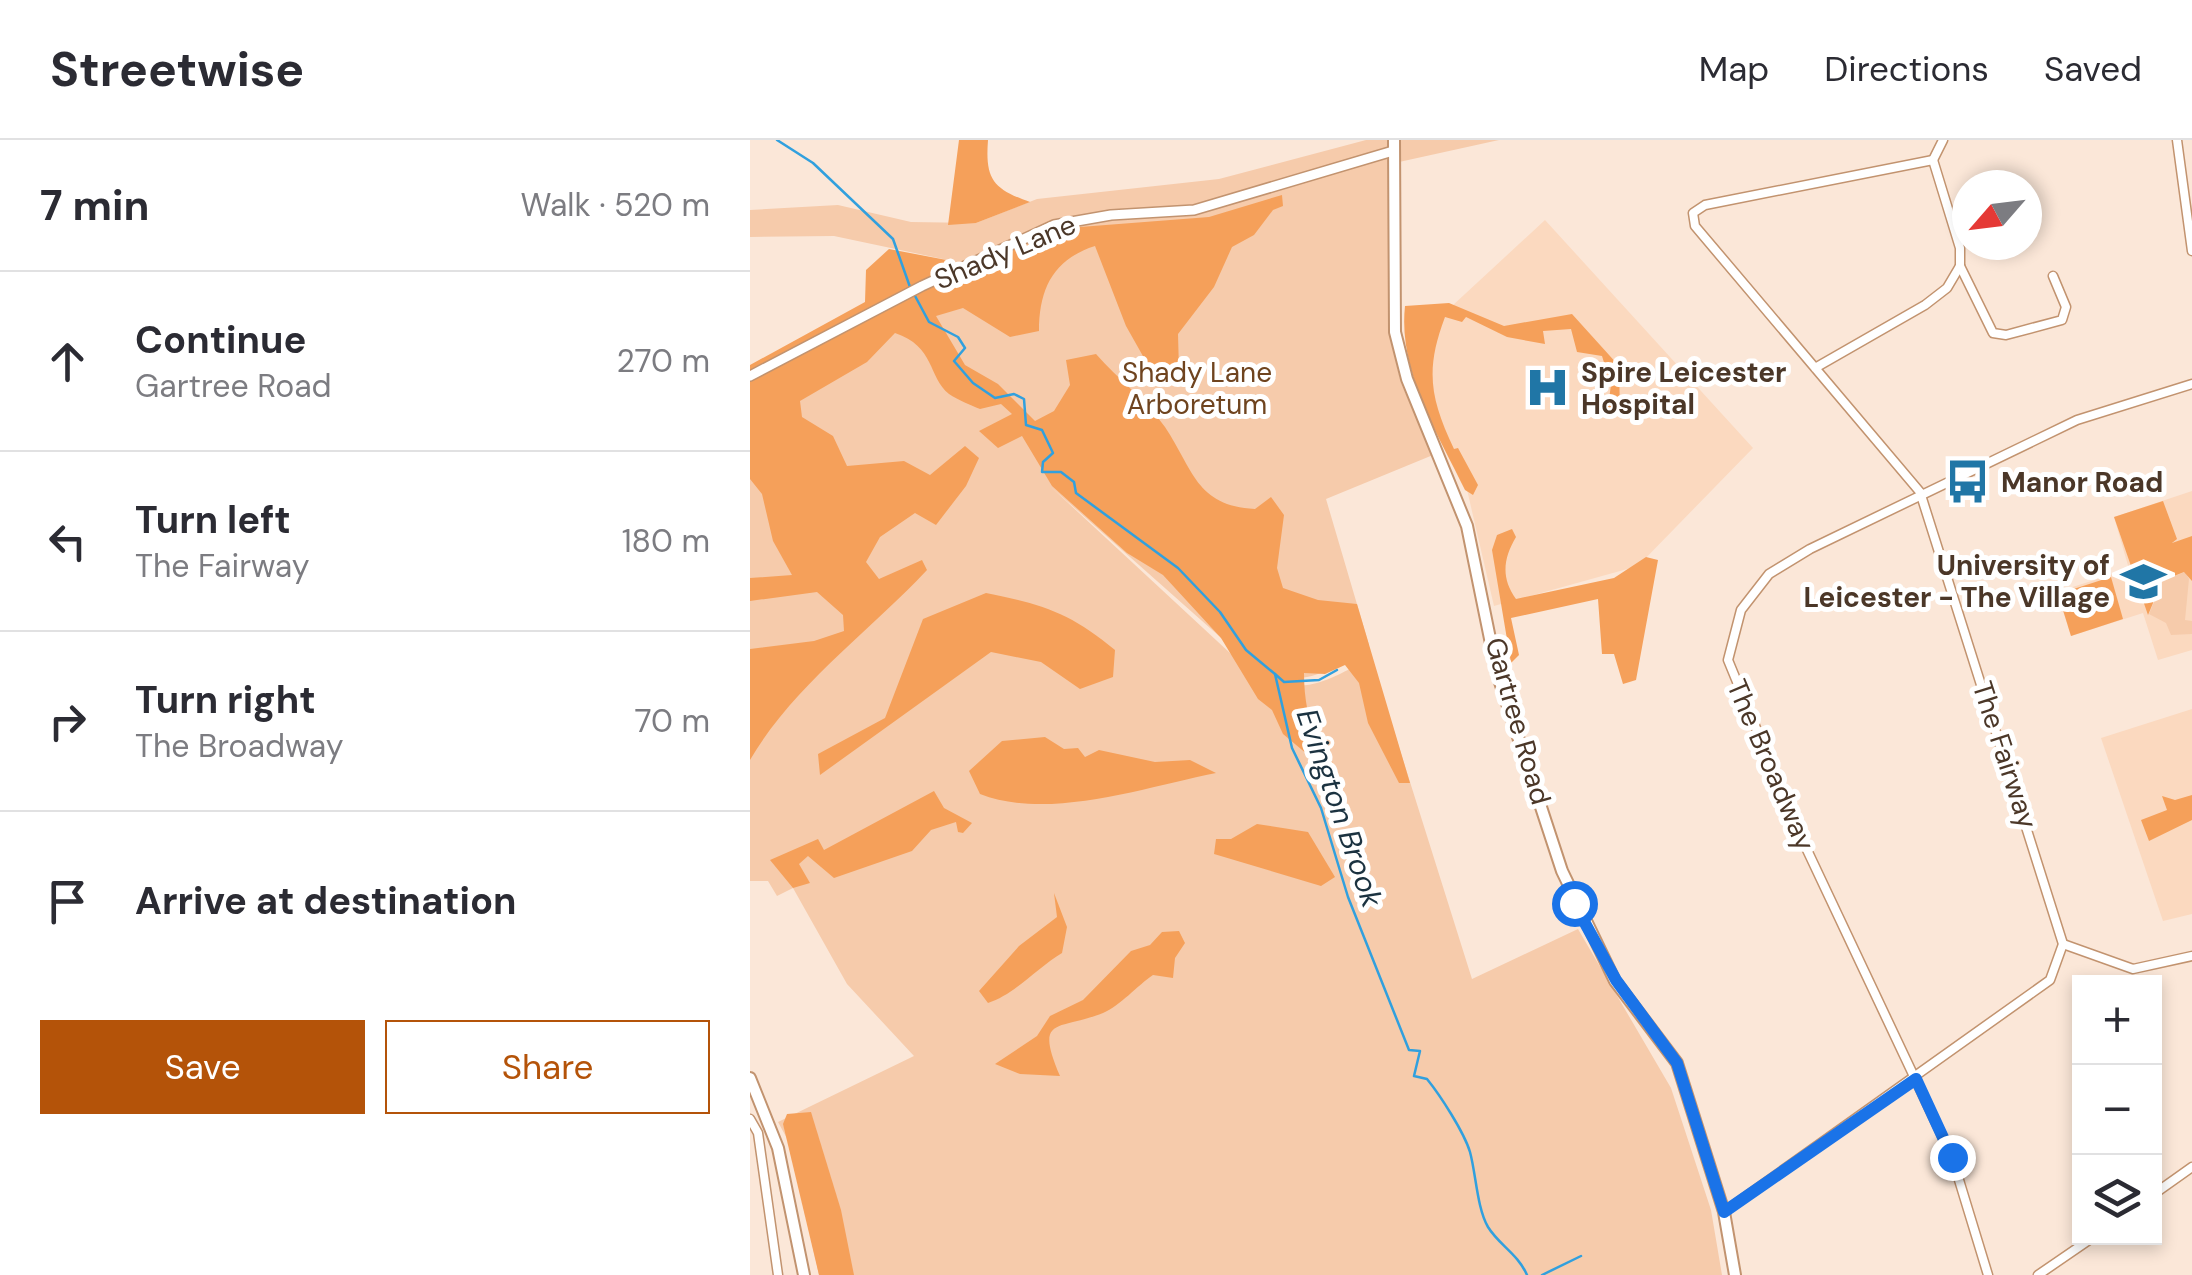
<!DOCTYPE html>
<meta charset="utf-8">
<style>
:root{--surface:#fff;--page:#f7f7f7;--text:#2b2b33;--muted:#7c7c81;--line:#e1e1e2;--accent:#b45309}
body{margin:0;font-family:"DM Sans",sans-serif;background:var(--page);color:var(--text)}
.controls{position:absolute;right:30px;bottom:30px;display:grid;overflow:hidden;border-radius:0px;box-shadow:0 5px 15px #0003}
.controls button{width:90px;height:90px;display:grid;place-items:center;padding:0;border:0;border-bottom:2px solid var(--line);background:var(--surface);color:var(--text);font:50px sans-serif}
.compass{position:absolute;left:1202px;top:30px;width:90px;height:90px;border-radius:50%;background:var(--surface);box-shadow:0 5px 15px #0003;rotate:242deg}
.stop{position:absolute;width:30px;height:30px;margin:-22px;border:8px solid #1a73e8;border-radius:50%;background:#fff}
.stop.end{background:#1a73e8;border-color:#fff;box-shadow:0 2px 10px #0008}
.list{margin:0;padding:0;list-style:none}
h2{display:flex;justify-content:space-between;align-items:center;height:130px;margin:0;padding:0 40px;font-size:42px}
h2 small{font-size:32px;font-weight:400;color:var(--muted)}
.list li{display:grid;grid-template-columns:65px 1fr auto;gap:30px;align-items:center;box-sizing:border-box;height:180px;padding:0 40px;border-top:2px solid var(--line)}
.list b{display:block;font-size:38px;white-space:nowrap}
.list p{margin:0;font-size:32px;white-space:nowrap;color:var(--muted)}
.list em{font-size:32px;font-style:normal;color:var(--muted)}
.actions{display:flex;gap:20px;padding:30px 40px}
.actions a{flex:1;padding:22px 0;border:2px solid var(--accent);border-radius:0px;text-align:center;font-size:35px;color:var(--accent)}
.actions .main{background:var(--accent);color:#fff}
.icon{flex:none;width:55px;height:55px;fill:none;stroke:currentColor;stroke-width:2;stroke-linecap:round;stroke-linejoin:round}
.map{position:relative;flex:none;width:1442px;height:1135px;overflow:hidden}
header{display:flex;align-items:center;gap:60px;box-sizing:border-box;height:140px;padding:0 50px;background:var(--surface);border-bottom:2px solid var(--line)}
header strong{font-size:48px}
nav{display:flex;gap:55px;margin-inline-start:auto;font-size:35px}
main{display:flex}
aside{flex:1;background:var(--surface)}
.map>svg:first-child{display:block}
.built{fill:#fbd9bf}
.green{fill:#f6cbab}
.forest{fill:#f5a05a}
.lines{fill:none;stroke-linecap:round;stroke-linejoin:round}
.stream{stroke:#31a0de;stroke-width:2.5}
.minor-casing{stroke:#c2936f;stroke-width:11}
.tertiary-casing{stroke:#c2936f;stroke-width:12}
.secondary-casing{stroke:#c2936f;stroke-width:14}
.minor{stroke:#fff;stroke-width:8}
.tertiary{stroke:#fff;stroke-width:9}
.secondary{stroke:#fff;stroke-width:10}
.route{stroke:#1a73e8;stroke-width:12}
.labels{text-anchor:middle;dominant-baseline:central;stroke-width:10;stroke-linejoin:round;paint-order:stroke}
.street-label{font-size:28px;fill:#4b3728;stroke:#fff}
.park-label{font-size:28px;fill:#6f441f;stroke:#fff}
.poi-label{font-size:28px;font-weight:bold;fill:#4b3728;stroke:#fff;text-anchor:start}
.water-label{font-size:30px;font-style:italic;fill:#1b3240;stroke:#fff}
</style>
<header>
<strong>Streetwise</strong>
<nav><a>Map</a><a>Directions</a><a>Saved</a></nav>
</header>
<main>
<aside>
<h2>7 min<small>Walk · 520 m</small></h2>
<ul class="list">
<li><svg class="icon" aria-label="ahead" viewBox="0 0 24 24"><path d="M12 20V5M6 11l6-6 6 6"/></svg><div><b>Continue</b><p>Gartree Road</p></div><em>270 m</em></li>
<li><svg class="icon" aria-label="left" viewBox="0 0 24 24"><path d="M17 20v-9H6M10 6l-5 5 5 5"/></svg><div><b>Turn left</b><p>The Fairway</p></div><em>180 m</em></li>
<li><svg class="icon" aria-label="right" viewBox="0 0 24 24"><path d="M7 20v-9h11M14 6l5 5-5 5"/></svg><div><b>Turn right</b><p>The Broadway</p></div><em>70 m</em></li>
<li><svg class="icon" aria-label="arrive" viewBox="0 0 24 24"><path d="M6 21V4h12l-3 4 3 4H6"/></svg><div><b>Arrive at destination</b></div></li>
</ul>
<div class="actions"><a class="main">Save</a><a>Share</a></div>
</aside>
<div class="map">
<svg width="1442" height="1135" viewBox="0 0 1442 1135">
<rect width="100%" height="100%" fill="#fbe7d8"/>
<!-- built -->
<g class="built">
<path d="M795,80L1003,308L888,426L744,466L715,341L690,291L662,203Z"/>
<path d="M1442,351V510L1408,520L1393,473L1321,496L1307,452L1379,429L1364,377Z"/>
<path d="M1442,569V774L1413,781L1351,598Z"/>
</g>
<!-- green -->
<g class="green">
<path d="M616,0H749L640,24V197L651,243L683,315L576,359L619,505C579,531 563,545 513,535L301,347L508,539C558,555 576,541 621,518L722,839L828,789L921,948L961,1070L972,1135H69L40,1004L28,982L164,916L97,844L43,748L27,756L18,741H0V253L262,110L207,122L84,96L0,97V70L88,65L161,82L226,83L287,59L469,39Z"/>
<path d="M1435,432L1439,439L1435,480L1442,481V494L1421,495L1416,483L1399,474L1404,462L1401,445Z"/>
</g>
<!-- forest -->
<g class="forest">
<path d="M209,0H238C235,39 243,49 280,62L226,83L198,85Z"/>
<path d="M532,55L533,66L523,70L504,95L482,107L464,147L428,194L429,230L398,225L376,186L345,106C304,119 289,148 289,191L260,197L213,168L186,176L215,225L248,244L285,281L304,271L320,245L316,220L346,214C367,238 397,261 415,287C443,329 446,366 505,369L521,357L534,375L527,428L533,448L568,460L607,464L660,643H649L618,583L609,543L595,525L575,534L554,533C554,557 558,584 570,605C578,620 588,622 588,640L533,594L522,570L508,559L471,498L413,435L377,413L302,346L272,296L248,308L229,291L262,274L251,264L230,269C220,265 208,260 199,254C178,237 185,206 145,193L117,222L50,261L52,277L83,296L97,326L154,321L180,335L215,306L229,318L216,346L186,385L165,373L130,397L116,422L129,439L172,420L177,430C118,493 44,545 0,620V509L64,501L94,491L93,475L67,452L0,461V438L42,435L23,401L12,354L0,339V225L115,162L116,130L139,109L207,122L267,108L330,87L459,77Z"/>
<path d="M699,163L754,186L822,174L869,226L870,273H847L848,265L859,259L861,245L852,216L827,212L821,189L793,191L795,204L757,197L716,177L712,182L695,177C675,230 680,258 704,309L708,308L728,345L723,355L715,350C687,292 648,231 655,166Z"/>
<path d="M1413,361L1427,399L1422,403L1442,396V441L1434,432L1401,445L1403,463L1398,475L1364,377Z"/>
<path d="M762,389L766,397C753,419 751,438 766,459L864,438L896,417L908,420L886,540L873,544L864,514H852L848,459L761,478L769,515L761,523L742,410L747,395Z"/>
<path d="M1361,437L1373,479L1321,496L1308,454Z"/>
<path d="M236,453C292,464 321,473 365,510L363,537L330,549L291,522L241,512L70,635L68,614L135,578L173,479Z"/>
<path d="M295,597L314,609L328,608L335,617L349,610L405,622L440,620L466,633C395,647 299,681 230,654L219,631L252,601Z"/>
<path d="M184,651L194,668L222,683L213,693L208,692L206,682L181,690L162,711L84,738L58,716L49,724L60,743L43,748L20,720L68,699L74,710Z"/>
<path d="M1442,655V680L1399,701L1391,680L1417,670L1412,656L1425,660Z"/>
<path d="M507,684L558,692L585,737L571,746L464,714L466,699H481Z"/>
<path d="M304,753L317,787L312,813C287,828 264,855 238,863L229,851L269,806L307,777Z"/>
<path d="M429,791L435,803L425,818L423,838L403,835C388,845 370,866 353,873C308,891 284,875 310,936L270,934L245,924L287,896L300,876L333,860L381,811L400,805L412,792Z"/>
<path d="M61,972L91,1070L104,1135H69L33,984L37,974Z"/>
</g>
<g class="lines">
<!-- stream -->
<g class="stream">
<path d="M27,0L63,23L143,99L160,147"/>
<path d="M164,154L179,182L208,197L215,208L204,221L223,243L245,258L264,254L274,259L276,285L292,290L303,313L293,322L292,332H311L324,342L326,353L428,428L470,472L496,510L525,534L542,608L571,668L598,757L659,910L670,911L664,936L677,939C690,955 714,992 720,1012C726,1034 727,1068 738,1087C749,1105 768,1114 777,1135"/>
<path d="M525,534L534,542L569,540L587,530"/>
<path d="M792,1135L831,1116"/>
</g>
<defs>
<g id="minor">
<path d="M1427,0L1442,111"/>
<path d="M1183,20L1193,0"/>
<path d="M1210,126L1243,193L1256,195L1312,180L1316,167L1303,136"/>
<path d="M1313,804L1383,829L1442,816"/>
<path d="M0,979L8,993L28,1135"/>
<path d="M1404,1054L1442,1027"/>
<path d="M974,1072L1300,840L1313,804L1170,352L945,86L943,73L955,65L1183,20L1210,108V126L1197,148L1175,165L1065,228"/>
<path d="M1238,1135L1202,1017L1050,695L978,520L991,470L1019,434L1060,409L1327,280L1442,244"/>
<path d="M1288,1135L1342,1098"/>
</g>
<path id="tertiary" d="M0,236L172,146L304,85L361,75L444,70L643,11"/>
<g id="secondary">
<path d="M644,0L645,192L657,239L717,386L747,533L812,731L865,841L927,923L974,1072L985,1135"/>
<path d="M0,938L28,1008L54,1135"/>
</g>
</defs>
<!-- minor casing -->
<use href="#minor" class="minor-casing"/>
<!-- tertiary casing -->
<use href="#tertiary" class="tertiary-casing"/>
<!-- secondary casing -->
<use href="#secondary" class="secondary-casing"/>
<!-- minor -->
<use href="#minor" class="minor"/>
<!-- tertiary -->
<use href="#tertiary" class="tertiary"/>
<!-- secondary -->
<use href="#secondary" class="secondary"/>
</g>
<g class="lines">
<!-- route -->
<path class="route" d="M824,763L866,840L927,923L974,1072L1166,939L1202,1017"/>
</g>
<!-- icons -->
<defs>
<symbol id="hospital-bare" viewBox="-9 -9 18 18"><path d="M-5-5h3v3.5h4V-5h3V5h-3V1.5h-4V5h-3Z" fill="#2076a6" stroke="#fff" stroke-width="2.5" paint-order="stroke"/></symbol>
<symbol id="bus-bare" viewBox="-9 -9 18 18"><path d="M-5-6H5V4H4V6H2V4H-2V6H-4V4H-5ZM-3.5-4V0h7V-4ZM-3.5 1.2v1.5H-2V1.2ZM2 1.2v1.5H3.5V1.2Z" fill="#2076a6" stroke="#fff" stroke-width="2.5" paint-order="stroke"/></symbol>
<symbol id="university-bare" viewBox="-9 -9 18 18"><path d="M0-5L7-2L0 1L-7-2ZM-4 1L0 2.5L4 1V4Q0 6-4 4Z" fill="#2076a6" stroke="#fff" stroke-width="2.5" paint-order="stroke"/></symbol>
</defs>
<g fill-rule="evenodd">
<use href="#hospital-bare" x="766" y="216" width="63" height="63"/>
<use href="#bus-bare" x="1186" y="310" width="63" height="63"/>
<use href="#university-bare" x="1362" y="410" width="63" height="63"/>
</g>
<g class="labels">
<!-- street labels -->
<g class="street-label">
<text transform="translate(255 112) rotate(-23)">Shady Lane</text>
<text transform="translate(768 581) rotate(74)">Gartree Road</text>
<text transform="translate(1255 615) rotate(72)">The Fairway</text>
<text transform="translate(1021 625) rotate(67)">The Broadway</text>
</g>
<!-- park labels -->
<g class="park-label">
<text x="447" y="232">Shady Lane<tspan x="447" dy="32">Arboretum</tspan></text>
</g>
<!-- poi labels -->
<g class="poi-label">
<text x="831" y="232">Spire Leicester<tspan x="831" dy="32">Hospital</tspan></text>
<text x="1251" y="342">Manor Road</text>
<text x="1360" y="425" text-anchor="end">University of<tspan x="1360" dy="32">Leicester - The Village</tspan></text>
</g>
<!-- water labels -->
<g class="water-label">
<text transform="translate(590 668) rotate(71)">Evington Brook</text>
</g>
</g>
</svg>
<div class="controls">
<button>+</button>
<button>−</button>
<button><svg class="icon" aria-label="layers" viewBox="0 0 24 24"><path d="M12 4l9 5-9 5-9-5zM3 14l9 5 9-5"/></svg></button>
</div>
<svg class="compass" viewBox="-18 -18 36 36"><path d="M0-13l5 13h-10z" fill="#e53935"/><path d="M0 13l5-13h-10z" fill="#7c7c81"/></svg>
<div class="stop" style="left:824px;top:763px"></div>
<div class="stop end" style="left:1202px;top:1017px"></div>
</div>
</main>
